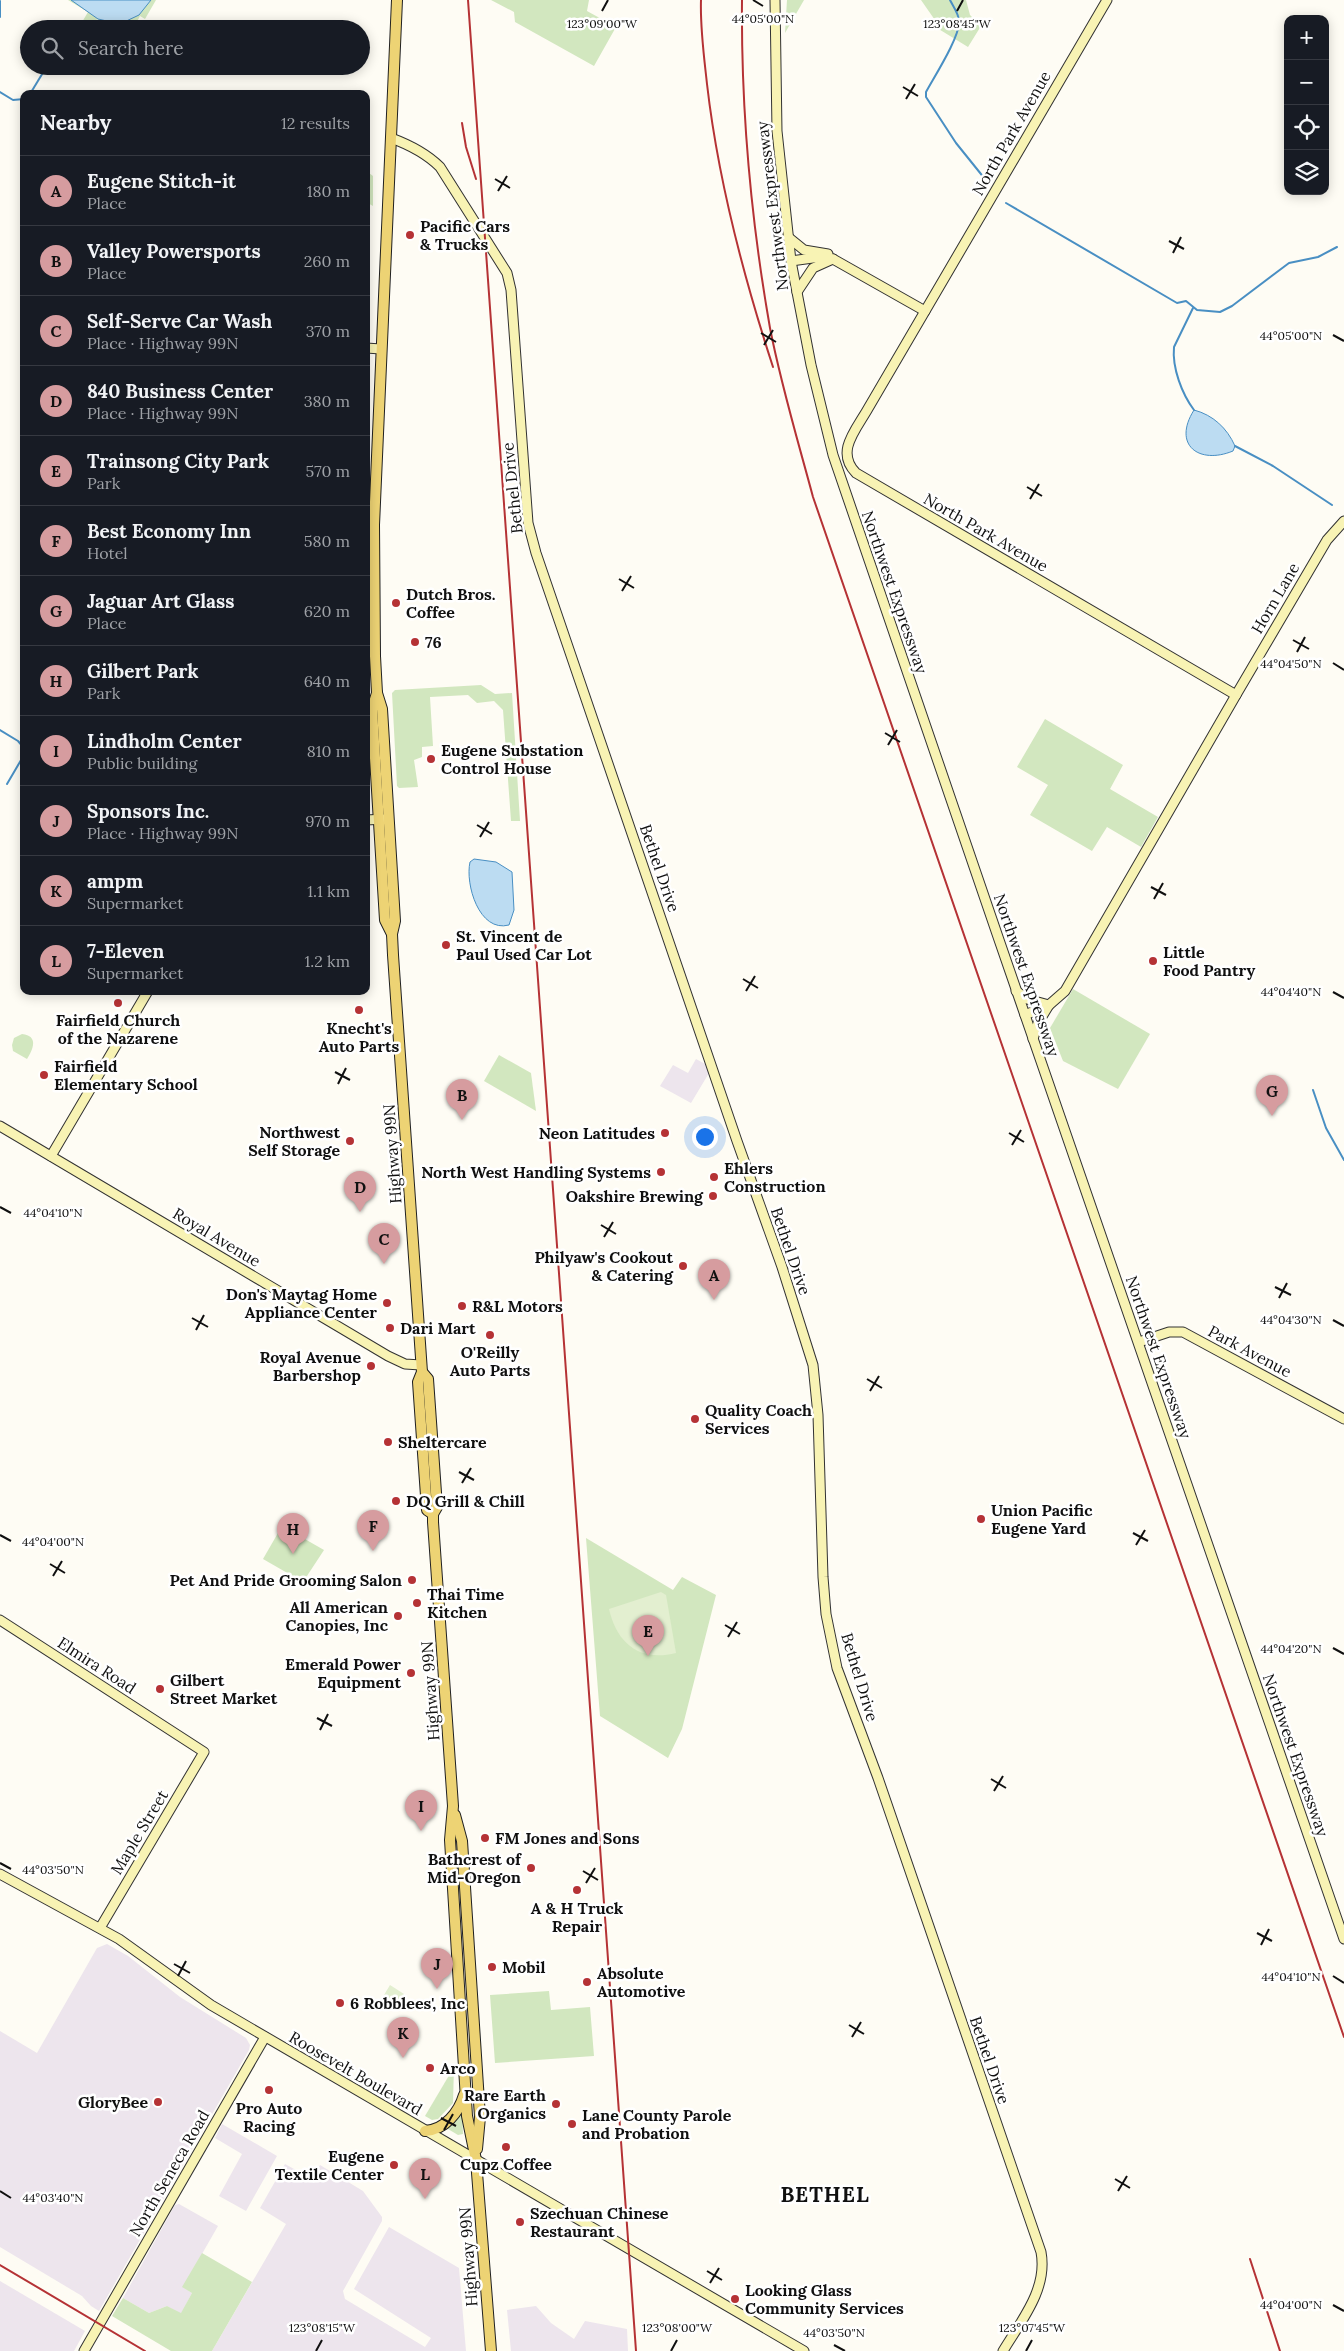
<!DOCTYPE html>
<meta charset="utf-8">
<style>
:root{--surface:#171b24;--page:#20242c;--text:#f1f3f6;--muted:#9ea1a6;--line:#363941;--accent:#d69c9f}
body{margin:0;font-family:Lora,serif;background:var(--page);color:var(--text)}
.controls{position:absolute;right:15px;top:15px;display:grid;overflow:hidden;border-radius:10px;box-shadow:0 2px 12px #0003}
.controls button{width:45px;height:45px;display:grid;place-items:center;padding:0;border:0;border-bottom:1px solid var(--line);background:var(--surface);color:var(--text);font:25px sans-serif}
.you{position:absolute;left:704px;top:1136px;width:18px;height:18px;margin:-12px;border:4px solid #fff;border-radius:50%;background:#1a73e8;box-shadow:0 0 0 8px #1a73e833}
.badge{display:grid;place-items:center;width:32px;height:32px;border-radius:50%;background:var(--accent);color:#111;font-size:16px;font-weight:700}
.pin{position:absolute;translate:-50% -41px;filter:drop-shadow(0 1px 2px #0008)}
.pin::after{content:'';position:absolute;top:26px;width:18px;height:15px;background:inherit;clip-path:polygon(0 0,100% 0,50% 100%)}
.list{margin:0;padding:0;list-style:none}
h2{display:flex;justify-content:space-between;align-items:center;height:65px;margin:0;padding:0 20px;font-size:21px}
h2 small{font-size:16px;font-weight:400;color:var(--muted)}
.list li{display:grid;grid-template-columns:32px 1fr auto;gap:15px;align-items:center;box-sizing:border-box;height:70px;padding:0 20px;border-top:1px solid var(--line)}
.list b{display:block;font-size:19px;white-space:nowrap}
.list p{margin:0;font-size:16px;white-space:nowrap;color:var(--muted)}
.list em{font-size:16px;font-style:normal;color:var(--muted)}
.icon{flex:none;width:28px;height:28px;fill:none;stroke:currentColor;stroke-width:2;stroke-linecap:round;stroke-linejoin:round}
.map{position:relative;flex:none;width:1344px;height:2351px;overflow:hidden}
.search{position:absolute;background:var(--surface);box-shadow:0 2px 12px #0003;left:20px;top:20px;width:350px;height:55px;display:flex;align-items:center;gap:12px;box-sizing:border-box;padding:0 18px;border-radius:28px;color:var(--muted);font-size:19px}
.panel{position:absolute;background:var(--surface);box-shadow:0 2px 12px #0003;left:20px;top:90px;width:350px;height:905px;border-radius:10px}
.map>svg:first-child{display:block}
.industrial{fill:#ede5ed}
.green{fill:#d2e7bf}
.pitch{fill:#e3efd0}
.water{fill:#bcdcf2;stroke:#498fc3}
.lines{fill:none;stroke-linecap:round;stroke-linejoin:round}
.stream{stroke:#498fc3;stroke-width:2}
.secondary-casing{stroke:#323232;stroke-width:11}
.primary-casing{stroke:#212121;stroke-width:12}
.secondary{stroke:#f8f3b4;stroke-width:9}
.primary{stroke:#edd374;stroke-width:10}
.rail{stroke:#b53235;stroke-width:2}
.ticks{fill:none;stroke:#101010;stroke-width:2}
.poi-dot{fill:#b53235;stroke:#fff;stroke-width:2}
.labels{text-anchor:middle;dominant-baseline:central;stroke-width:5;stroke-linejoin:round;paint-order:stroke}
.street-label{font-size:16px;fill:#101010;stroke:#fff}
.poi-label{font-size:16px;font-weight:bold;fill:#101010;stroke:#fff;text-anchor:start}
.district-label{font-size:21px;font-weight:bold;letter-spacing:1px;fill:#101010;stroke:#fff}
.ticks-label{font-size:12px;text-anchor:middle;fill:#101010;stroke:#fff;stroke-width:5;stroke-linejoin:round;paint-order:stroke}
</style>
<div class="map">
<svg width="1344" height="2351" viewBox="0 0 1344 2351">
<rect width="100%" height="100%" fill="#fefcf4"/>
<!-- industrial -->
<g class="industrial">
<path d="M696,1059L707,1065L709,1073L691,1103L660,1086L673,1065L688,1073Z"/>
<path d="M107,1944L128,1956L180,1997L246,2038L250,2045L249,2050L99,2311L91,2306L82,2296L0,2247V2031L37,2053L97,1948Z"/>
<path d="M222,2124L277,2156L246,2211L219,2196L242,2154L215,2138Z"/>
<path d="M285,2164L312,2179L320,2165L363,2191L382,2217V2221L343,2291L345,2299L425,2347L431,2338L354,2289L389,2227L459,2268L466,2351H212L286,2224L260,2208Z"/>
<path d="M179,2204L218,2226L183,2287L192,2293L181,2314L167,2306L149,2313L123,2298L175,2205Z"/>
<path d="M0,2281L85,2331L74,2351H0Z"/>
<path d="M536,2306L551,2323L574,2339L585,2321L627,2329L628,2351H511L507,2310Z"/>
</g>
<!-- green -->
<g class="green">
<path d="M68,0H156L145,19L140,16L133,29H113L97,19L91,29L85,25L82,29H78L88,12Z"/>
<path d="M491,0H589L587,11L616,27L594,66L515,22L514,12Z"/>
<path d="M787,0H804L785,33Z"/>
<path d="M921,0H966L970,15L981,26L968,47L937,28V23Z"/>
<path d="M369,173L373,176V206L366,202V176Z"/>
<path d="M481,685L495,694L512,693L520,821H511L503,710L494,701L477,703L468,695L430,697L433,746L422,747V757L414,760L418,787L399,788L397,786L392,693L395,690Z"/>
<path d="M1045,719L1123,765L1110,789L1158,817L1141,847L1107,827L1092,851L1030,815L1048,785L1017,767Z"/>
<path d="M1073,989L1150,1034L1118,1089L1063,1061L1050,1028Z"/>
<path d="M22,1034C39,1036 33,1049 27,1059L13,1051L12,1045L14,1038Z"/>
<path d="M499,1055L531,1073L536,1111L484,1081Z"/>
<path d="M282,1526L324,1550L303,1582L263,1559Z"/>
<path d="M586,1538L673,1590L682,1577L716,1595L682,1729L668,1758L600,1716Z"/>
<path d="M549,1991L551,2010L590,2007L594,2056L495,2063L490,1995Z"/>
<path d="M454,2067L453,2103L438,2119L432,2120L425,2116Z"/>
<path d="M460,2113H462L463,2134L458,2135L448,2129V2126Z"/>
<path d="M202,2253L252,2282L212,2351H171L112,2316L123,2298L149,2313L167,2306L181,2313L192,2293L182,2287Z"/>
</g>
<!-- pitch -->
<g class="pitch">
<path d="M661,1592L666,1595L676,1653C640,1662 617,1644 609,1609Z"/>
<path d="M390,1985L404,1994L399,2003L384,1995Z"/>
</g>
<!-- water -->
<g class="water">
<path d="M71,0H151L139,15L120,24L98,19Z"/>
<path d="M1194,410C1213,415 1227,428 1235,446L1233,451C1199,465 1172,445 1194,410Z"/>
<path d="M474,859L496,862L512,872L514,910L509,925C479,933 465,884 470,862Z"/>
</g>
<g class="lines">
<!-- stream -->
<g class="stream">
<path d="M950,0C953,6 959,14 959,21C960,37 934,77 926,92V97L956,143L989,184"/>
<path d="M0,1V17"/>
<path d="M0,92L13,100L24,99"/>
<path d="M30,94L47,66"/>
<path d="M1006,203L1177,303L1186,301L1197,310L1220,312L1232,306L1289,263L1318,257L1337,247"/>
<path d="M1193,308L1174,347C1172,368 1182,394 1194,410"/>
<path d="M1235,446L1273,466L1332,505"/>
<path d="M0,730L18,741L24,748"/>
<path d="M7,784L24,755"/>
<path d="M1313,1090L1326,1128L1344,1160"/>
</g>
<defs>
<g id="secondary">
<path d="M775,0L777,131L791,261L811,365L833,455L997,934L1344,1939"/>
<path d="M391,138C410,145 426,153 440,167L507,273L511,290L528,523L536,553L737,1141L782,1267L813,1365L818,1415L823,1577L826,1614L837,1668L878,1778L1041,2252C1048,2289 1021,2321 1003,2351"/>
<path d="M788,237L804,250L828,254"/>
<path d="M791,261L820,257L833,259L925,311"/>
<path d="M797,292L813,268L833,259"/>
<path d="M366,348L381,349"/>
<path d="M1236,695L1327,540L1344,521"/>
<path d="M366,820L386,819"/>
<path d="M1016,991L1027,999L1049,1005L1038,1023L1033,1039"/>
<path d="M1025,1015L1049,1005L1065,991L1236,695L856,473C836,453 854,432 866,412L1107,0"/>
<path d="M0,1126L388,1356L405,1364L421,1365"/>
<path d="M51,1156L148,991"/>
<path d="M1139,1342L1169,1332H1183L1344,1419"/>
<path d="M0,1620L204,1752L100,1928"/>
<path d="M0,1874L119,1939L211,2005L804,2351"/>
<path d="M84,2351L265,2037"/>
</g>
<g id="primary">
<path d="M397,0L374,525L375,656L377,693L382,709L395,921L392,934L393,955L422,1372L418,1382L427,1510L433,1514"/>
<path d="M377,693L372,709L385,920L392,934"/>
<path d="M422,1372L428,1379L437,1507L433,1514V1522L453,1806L450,1840L467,2116L476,2160L491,2351"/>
<path d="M455,1815L462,1841L480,2117L477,2149"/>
<path d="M425,2131C445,2130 459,2112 464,2095"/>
</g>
</defs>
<!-- secondary casing -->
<use href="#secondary" class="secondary-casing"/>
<!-- primary casing -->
<use href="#primary" class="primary-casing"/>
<!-- secondary -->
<use href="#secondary" class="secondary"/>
<!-- primary -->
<use href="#primary" class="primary"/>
<!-- rail -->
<g class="rail">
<path d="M468,0L636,2351"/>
<path d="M701,0C700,28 704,56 707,84C718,180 743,275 773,367"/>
<path d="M742,0C741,110 751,220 770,328C781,385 798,441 813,497L1344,2037"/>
<path d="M462,123L466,147L476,179"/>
<path d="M1250,2259L1280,2351"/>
<path d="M0,2265L145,2351"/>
</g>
</g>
<!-- ticks -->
<path class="ticks" d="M753,0L763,6M602,11L608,0M957,11L963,0M903,87L918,96M906,99L915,84M495,179L510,188M498,191L507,176M1169,241L1184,249M1173,253L1181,237M761,333L776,342M1333,335L1344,341M764,345L773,330M1027,487L1042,496M1030,499L1039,484M619,579L634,588M622,591L631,576M1293,640L1309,649M1297,652L1305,637M1333,663L1344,670M885,733L900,742M888,745L897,730M477,825L492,834M480,837L489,822M1151,887L1166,895M1154,899L1163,883M743,979L758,988M746,991L755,976M1333,992L1344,998M335,1072L350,1080M338,1084L346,1068M1009,1133L1024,1142M1012,1145L1021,1130M0,1207L11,1213M601,1225L616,1234M604,1237L613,1222M1275,1287L1291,1295M1279,1298L1287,1283M192,1318L208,1327M1333,1320L1344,1326M196,1330L204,1315M867,1379L882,1388M870,1391L879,1376M459,1472L474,1480M462,1483L471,1468M1133,1533L1148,1541M0,1535L11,1541M1136,1545L1145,1530M50,1564L65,1573M53,1576L62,1561M725,1625L740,1634M728,1637L737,1622M1333,1648L1344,1654M317,1718L332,1726M320,1730L328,1714M991,1779L1006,1788M994,1791L1003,1776M0,1863L11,1869M583,1871L598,1880M586,1883L595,1868M1257,1933L1272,1941M1261,1945L1269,1929M174,1964L190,1973M178,1976L186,1961M1333,1976L1344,1983M849,2025L864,2034M852,2037L861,2022M441,2118L456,2126M444,2130L453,2114M1115,2179L1130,2188M0,2191L11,2198M1118,2191L1127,2176M707,2271L722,2280M710,2283L719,2268M1333,2305L1344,2311M834,2345L845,2351M316,2351L322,2340M671,2351L677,2340M1026,2351L1032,2340"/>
<!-- markers -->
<g class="poi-dot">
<circle cx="410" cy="235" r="5"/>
<circle cx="396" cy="603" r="5"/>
<circle cx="415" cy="642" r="5"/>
<circle cx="431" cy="759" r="5"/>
<circle cx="446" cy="945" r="5"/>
<circle cx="1153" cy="961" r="5"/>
<circle cx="118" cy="1003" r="5"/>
<circle cx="359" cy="1010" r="5"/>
<circle cx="44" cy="1075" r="5"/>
<circle cx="665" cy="1133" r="5"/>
<circle cx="350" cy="1141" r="5"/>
<circle cx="661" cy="1172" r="5"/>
<circle cx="714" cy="1177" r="5"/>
<circle cx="713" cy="1196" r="5"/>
<circle cx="683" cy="1266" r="5"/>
<circle cx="387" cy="1303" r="5"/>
<circle cx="462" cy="1306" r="5"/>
<circle cx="390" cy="1328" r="5"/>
<circle cx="490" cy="1335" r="5"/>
<circle cx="371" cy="1366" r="5"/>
<circle cx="695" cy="1419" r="5"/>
<circle cx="388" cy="1442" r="5"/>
<circle cx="396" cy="1501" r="5"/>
<circle cx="981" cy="1519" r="5"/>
<circle cx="412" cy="1580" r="5"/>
<circle cx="417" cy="1603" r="5"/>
<circle cx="398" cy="1616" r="5"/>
<circle cx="411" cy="1673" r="5"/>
<circle cx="160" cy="1689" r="5"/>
<circle cx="485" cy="1838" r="5"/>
<circle cx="531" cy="1868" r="5"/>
<circle cx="577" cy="1890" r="5"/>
<circle cx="492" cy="1967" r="5"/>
<circle cx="587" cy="1982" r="5"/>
<circle cx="340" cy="2003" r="5"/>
<circle cx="430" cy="2068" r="5"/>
<circle cx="269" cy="2090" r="5"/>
<circle cx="158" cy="2102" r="5"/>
<circle cx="556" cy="2104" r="5"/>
<circle cx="572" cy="2124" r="5"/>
<circle cx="506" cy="2147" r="5"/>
<circle cx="394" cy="2165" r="5"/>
<circle cx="520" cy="2222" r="5"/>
<circle cx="735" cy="2299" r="5"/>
</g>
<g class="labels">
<!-- street labels -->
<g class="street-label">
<text transform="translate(1011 133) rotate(-60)">North Park Avenue</text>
<text transform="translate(772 206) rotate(-97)">Northwest Expressway</text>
<text transform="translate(512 488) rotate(-96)">Bethel Drive</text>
<text transform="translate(986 532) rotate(30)">North Park Avenue</text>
<text transform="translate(895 592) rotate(71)">Northwest Expressway</text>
<text transform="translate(1275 598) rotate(-60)">Horn Lane</text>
<text transform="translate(660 868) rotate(71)">Bethel Drive</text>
<text transform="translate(1027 975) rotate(71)">Northwest Expressway</text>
<text transform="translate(392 1154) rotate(-94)">Highway 99N</text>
<text transform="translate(217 1237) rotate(31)">Royal Avenue</text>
<text transform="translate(791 1251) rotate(71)">Bethel Drive</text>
<text transform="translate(1250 1351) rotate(28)">Park Avenue</text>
<text transform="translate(1159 1357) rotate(71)">Northwest Expressway</text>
<text transform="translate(97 1665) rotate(33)">Elmira Road</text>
<text transform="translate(860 1677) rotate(73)">Bethel Drive</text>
<text transform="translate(430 1691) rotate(-94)">Highway 99N</text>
<text transform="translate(1296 1755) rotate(71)">Northwest Expressway</text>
<text transform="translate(139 1832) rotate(-59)">Maple Street</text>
<text transform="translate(990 2060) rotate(71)">Bethel Drive</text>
<text transform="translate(356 2073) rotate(30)">Roosevelt Boulevard</text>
<text transform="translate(169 2173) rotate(-60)">North Seneca Road</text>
<text transform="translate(468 2257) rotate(-94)">Highway 99N</text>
</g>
<!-- poi labels -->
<g class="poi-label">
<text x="420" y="226">Pacific Cars<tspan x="420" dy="18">&amp; Trucks</tspan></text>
<text x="406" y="594">Dutch Bros.<tspan x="406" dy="18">Coffee</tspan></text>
<text x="425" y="642">76</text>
<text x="441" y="750">Eugene Substation<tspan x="441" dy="18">Control House</tspan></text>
<text x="456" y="936">St. Vincent de<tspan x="456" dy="18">Paul Used Car Lot</tspan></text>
<text x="1163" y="952">Little<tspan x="1163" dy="18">Food Pantry</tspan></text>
<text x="118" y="1020" text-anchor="middle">Fairfield Church<tspan x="118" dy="18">of the Nazarene</tspan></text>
<text x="359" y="1028" text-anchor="middle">Knecht's<tspan x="359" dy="18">Auto Parts</tspan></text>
<text x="54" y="1066">Fairfield<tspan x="54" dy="18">Elementary School</tspan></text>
<text x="340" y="1132" text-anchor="end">Northwest<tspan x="340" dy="18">Self Storage</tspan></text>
<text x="655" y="1133" text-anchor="end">Neon Latitudes</text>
<text x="724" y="1168">Ehlers<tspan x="724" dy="18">Construction</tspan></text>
<text x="651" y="1172" text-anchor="end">North West Handling Systems</text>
<text x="703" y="1196" text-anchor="end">Oakshire Brewing</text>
<text x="673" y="1257" text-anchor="end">Philyaw's Cookout<tspan x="673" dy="18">&amp; Catering</tspan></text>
<text x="377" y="1294" text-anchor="end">Don's Maytag Home<tspan x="377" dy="18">Appliance Center</tspan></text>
<text x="472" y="1306">R&amp;L Motors</text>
<text x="400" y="1328">Dari Mart</text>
<text x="490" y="1352" text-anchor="middle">O'Reilly<tspan x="490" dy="18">Auto Parts</tspan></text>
<text x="361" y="1357" text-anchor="end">Royal Avenue<tspan x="361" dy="18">Barbershop</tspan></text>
<text x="705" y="1410">Quality Coach<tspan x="705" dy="18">Services</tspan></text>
<text x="398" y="1442">Sheltercare</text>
<text x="406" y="1501">DQ Grill &amp; Chill</text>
<text x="991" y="1510">Union Pacific<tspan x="991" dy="18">Eugene Yard</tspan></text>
<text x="402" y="1580" text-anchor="end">Pet And Pride Grooming Salon</text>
<text x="427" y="1594">Thai Time<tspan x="427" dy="18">Kitchen</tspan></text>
<text x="388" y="1607" text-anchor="end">All American<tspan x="388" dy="18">Canopies, Inc</tspan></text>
<text x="401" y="1664" text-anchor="end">Emerald Power<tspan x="401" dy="18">Equipment</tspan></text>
<text x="170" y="1680">Gilbert<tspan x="170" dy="18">Street Market</tspan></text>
<text x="495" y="1838">FM Jones and Sons</text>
<text x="521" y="1859" text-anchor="end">Bathcrest of<tspan x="521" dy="18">Mid-Oregon</tspan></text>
<text x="577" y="1908" text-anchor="middle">A &amp; H Truck<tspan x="577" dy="18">Repair</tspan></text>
<text x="502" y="1967">Mobil</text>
<text x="597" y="1973">Absolute<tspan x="597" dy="18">Automotive</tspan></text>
<text x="350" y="2003">6 Robblees', Inc</text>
<text x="440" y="2068">Arco</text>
<text x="546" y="2095" text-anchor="end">Rare Earth<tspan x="546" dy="18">Organics</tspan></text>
<text x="148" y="2102" text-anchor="end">GloryBee</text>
<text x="269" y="2108" text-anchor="middle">Pro Auto<tspan x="269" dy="18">Racing</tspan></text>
<text x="582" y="2115">Lane County Parole<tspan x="582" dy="18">and Probation</tspan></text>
<text x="384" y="2156" text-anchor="end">Eugene<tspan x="384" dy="18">Textile Center</tspan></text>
<text x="506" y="2164" text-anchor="middle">Cupz Coffee</text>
<text x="530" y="2213">Szechuan Chinese<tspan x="530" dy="18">Restaurant</tspan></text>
<text x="745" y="2290">Looking Glass<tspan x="745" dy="18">Community Services</tspan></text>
</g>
<!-- district labels -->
<g class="district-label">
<text x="825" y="2194">BETHEL</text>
</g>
</g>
<g class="ticks-label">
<text x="763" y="23">44°05'00"N</text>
<text x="602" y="28">123°09'00"W</text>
<text x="957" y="28">123°08'45"W</text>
<text x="1291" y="340">44°05'00"N</text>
<text x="1291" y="668">44°04'50"N</text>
<text x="1291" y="996">44°04'40"N</text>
<text x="53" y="1217">44°04'10"N</text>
<text x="1291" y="1324">44°04'30"N</text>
<text x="53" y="1546">44°04'00"N</text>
<text x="1291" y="1653">44°04'20"N</text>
<text x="53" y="1874">44°03'50"N</text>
<text x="1291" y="1981">44°04'10"N</text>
<text x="53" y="2202">44°03'40"N</text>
<text x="1291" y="2309">44°04'00"N</text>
<text x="322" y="2332">123°08'15"W</text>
<text x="677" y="2332">123°08'00"W</text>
<text x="1032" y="2332">123°07'45"W</text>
<text x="834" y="2337">44°03'50"N</text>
</g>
</svg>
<div class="controls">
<button>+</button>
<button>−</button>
<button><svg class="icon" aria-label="locate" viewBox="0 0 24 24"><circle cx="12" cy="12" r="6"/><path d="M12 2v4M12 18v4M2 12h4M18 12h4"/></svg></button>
<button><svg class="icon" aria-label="layers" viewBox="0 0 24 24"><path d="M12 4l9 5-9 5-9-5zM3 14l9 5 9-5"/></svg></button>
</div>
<div class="you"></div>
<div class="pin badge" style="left:714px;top:1300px">A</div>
<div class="pin badge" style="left:462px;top:1120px">B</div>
<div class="pin badge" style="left:384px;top:1264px">C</div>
<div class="pin badge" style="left:360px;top:1212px">D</div>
<div class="pin badge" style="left:648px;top:1656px">E</div>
<div class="pin badge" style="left:373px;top:1551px">F</div>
<div class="pin badge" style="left:1272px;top:1116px">G</div>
<div class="pin badge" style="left:293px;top:1554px">H</div>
<div class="pin badge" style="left:421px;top:1831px">I</div>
<div class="pin badge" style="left:437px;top:1989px">J</div>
<div class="pin badge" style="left:403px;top:2058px">K</div>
<div class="pin badge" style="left:425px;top:2199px">L</div>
<div class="search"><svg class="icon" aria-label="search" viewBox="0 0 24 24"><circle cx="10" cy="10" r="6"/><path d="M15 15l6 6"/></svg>Search here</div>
<section class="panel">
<h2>Nearby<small>12 results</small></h2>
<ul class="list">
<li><span class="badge">A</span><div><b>Eugene Stitch-it</b><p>Place</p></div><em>180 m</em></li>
<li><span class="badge">B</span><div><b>Valley Powersports</b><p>Place</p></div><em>260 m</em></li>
<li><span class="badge">C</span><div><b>Self-Serve Car Wash</b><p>Place · Highway 99N</p></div><em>370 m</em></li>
<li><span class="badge">D</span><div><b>840 Business Center</b><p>Place · Highway 99N</p></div><em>380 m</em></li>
<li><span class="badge">E</span><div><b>Trainsong City Park</b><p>Park</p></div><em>570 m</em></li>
<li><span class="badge">F</span><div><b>Best Economy Inn</b><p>Hotel</p></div><em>580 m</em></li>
<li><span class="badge">G</span><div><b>Jaguar Art Glass</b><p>Place</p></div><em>620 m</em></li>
<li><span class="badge">H</span><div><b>Gilbert Park</b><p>Park</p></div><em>640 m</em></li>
<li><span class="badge">I</span><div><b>Lindholm Center</b><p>Public building</p></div><em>810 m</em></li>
<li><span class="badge">J</span><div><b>Sponsors Inc.</b><p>Place · Highway 99N</p></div><em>970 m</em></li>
<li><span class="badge">K</span><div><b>ampm</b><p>Supermarket</p></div><em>1.1 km</em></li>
<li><span class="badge">L</span><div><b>7-Eleven</b><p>Supermarket</p></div><em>1.2 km</em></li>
</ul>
</section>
</div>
